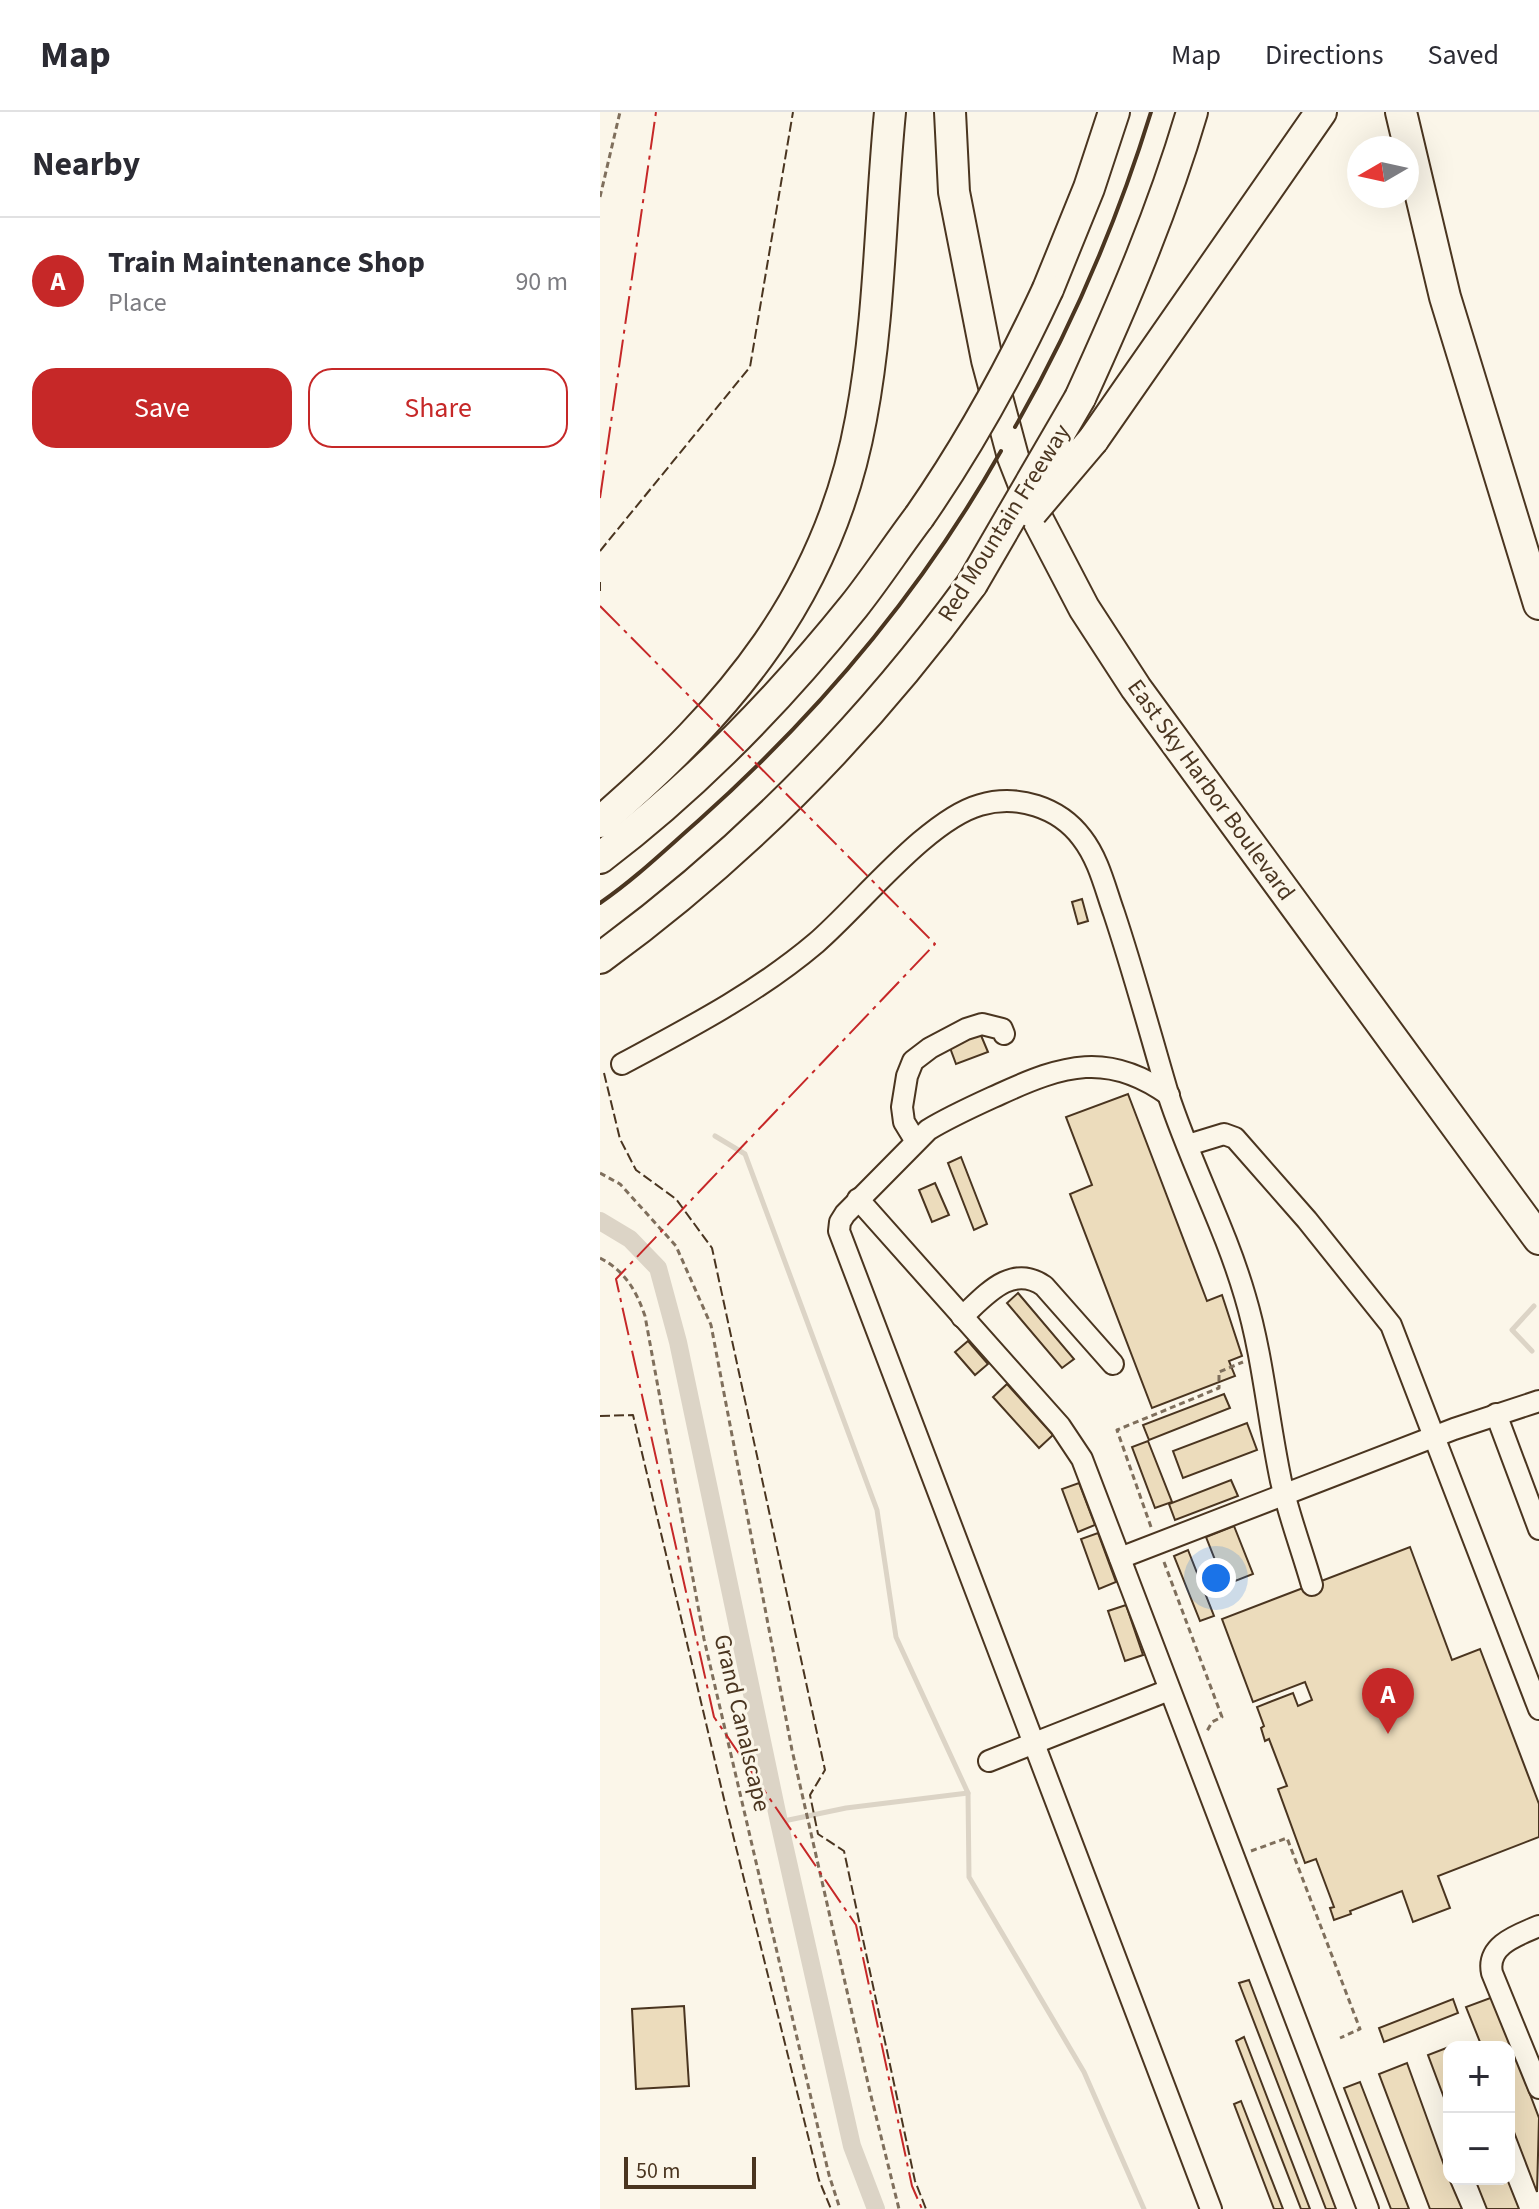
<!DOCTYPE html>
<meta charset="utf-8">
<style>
:root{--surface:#fff;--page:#f7f7f7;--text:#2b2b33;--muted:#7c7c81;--line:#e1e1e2;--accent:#c62828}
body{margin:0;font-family:"Source Sans 3",sans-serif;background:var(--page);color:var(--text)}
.controls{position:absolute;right:24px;bottom:24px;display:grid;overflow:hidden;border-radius:16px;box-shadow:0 8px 32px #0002}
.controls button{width:72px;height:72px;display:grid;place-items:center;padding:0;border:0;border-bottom:2px solid var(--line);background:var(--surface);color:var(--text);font:40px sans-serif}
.compass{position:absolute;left:747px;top:24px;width:72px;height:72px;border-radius:50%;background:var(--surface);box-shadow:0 8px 32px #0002;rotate:261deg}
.scale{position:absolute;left:24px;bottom:20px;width:132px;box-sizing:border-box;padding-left:8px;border:4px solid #4a3520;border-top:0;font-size:22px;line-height:28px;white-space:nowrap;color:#4a3520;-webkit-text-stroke:6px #fbf6e9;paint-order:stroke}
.you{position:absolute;left:616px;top:1466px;width:28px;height:28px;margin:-20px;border:6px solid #fff;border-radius:50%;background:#1a73e8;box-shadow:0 0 0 12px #1a73e833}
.badge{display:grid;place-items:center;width:52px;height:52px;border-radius:50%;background:var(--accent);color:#fff;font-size:26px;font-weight:700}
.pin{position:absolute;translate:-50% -66px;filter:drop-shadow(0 2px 4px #0008)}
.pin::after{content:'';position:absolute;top:42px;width:28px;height:24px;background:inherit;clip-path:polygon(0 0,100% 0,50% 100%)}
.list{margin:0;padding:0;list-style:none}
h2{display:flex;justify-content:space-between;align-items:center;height:104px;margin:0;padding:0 32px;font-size:34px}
h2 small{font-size:26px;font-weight:400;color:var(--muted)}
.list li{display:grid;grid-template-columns:52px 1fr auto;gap:24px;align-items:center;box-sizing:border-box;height:128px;padding:0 32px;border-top:2px solid var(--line)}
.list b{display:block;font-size:30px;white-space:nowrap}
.list p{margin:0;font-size:26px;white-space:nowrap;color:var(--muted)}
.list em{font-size:26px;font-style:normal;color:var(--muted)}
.actions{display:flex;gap:16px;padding:24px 32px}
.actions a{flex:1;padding:18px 0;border:2px solid var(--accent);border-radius:24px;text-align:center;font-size:28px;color:var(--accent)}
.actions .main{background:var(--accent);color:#fff}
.map{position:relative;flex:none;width:939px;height:2097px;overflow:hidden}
header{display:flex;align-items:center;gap:48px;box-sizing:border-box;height:112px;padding:0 40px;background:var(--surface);border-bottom:2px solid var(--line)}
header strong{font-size:38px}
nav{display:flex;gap:44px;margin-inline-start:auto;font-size:28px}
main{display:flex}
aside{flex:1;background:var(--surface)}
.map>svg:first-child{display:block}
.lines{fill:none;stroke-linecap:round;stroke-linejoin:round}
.stream{stroke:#dcd4c6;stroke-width:5}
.canal{stroke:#dcd4c6;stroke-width:18}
.building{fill:#ecdcbc;stroke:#4a3520;stroke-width:2}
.minor-casing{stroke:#4a3520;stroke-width:24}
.highway-casing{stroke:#4a3520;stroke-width:34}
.path{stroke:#7f6f5c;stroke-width:3;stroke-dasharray:6 4;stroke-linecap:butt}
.minor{stroke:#fbf6e9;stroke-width:20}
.highway{stroke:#fbf6e9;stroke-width:30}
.highway-bridge-casing{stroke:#4a3520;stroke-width:34;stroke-linecap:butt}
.highway-bridge{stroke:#fbf6e9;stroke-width:30}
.fence{stroke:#4a3520;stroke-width:2;stroke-dasharray:10 4;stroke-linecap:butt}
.wall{stroke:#4a3520;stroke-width:4}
.power{stroke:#c62828;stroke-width:2;stroke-dasharray:28 6 4 6;stroke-linecap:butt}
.labels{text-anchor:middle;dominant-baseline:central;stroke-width:6;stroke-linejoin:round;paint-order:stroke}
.street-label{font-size:24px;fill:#4a3520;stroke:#fbf6e9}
</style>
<header>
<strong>Map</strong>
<nav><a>Map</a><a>Directions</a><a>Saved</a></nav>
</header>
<main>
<aside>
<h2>Nearby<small></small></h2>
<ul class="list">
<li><span class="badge">A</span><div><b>Train Maintenance Shop</b><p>Place</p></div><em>90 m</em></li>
</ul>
<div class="actions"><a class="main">Save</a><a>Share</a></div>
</aside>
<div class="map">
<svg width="939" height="2097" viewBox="0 0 939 2097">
<rect width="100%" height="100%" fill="#fbf6e9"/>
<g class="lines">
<!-- stream -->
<g class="stream">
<path d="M115,1024L145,1042L277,1398L296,1525L368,1681L369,1765L484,1960L544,2097"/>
<path d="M932,1239L912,1218L934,1194"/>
<path d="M179,1710L246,1696L368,1681"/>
</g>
<!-- canal -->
<path class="canal" d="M0,1109L30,1127L58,1156L78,1230L179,1710L252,2034L276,2097"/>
</g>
<!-- building -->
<g class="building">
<path d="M482,787L488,809L478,812L472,790Z"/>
<path d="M380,921L388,940L356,952L349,933Z"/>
<path d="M528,982L607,1189L622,1183L642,1244L629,1249L635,1264L552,1296L470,1082L492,1073L466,1005Z"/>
<path d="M361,1045L387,1112L374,1118L348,1051Z"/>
<path d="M335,1071L349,1103L332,1110L319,1078Z"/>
<path d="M418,1181L474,1247L462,1256L407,1191Z"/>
<path d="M368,1229L388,1252L375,1263L355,1240Z"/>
<path d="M407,1272L453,1323L439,1336L393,1285Z"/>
<path d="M624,1282L630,1296L549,1328L543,1313Z"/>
<path d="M647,1311L657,1338L583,1366L573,1339Z"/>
<path d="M548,1329L572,1390L555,1396L532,1335Z"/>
<path d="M631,1368L638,1384L575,1408L569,1392Z"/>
<path d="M479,1371L495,1413L478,1420L462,1377Z"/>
<path d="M634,1414L653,1462L625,1473L606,1425Z"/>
<path d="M498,1421L516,1470L499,1477L481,1427Z"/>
<path d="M810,1435L852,1548L880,1537L939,1692V1725L838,1764L850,1796L813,1810L802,1779L750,1799L751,1802L734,1808L730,1796L734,1795L716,1747L705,1751L678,1677L687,1674L669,1627L665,1629L661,1616L664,1614L657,1595L693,1581L698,1594L712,1588L705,1570L653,1590L622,1507Z"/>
<path d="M588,1438L614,1504L600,1509L574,1444Z"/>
<path d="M526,1493L543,1543L525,1549L508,1499Z"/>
<path d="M649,1868L736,2097H726L639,1871Z"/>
<path d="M893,1885L939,2006L937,2080L909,2007V1935H882L866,1895Z"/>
<path d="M853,1887L858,1901L784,1930L779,1916Z"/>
<path d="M84,1894L89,1974L36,1977L32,1897Z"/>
<path d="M644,1925L710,2097H701L636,1929Z"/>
<path d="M849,1935V1999L828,1943Z"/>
<path d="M807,1951L849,2067L862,2097H830L779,1962Z"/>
<path d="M760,1970L809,2097H791L744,1976Z"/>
<path d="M641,1989L683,2097H674L634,1992Z"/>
<path d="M875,2067H907L919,2097H887Z"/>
</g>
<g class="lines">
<defs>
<g id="minor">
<path d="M22,952C89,916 157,881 216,831C260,793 327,708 380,693C417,682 459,695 482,726C499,748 505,776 514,801C534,861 550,921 568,982C590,1050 625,1115 645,1184C663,1244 668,1308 681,1369C689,1404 702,1438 712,1473"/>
<path d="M569,983C508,939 463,953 400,982C376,993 351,1004 328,1018L245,1102L240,1110L239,1119L611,2097"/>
<path d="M315,1028L304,1010L302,995L307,964L313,949L330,936L366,917L382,912L402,917L404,922"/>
<path d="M588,1033L624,1022L635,1026L707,1108L791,1213L939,1597"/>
<path d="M258,1087L460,1314L482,1347L768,2097"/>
<path d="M362,1205C385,1184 411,1151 444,1174L513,1252"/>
<path d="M896,1302L939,1417"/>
<path d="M520,1446L854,1317L939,1289"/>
<path d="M389,1649L569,1578"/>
<path d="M939,1814C918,1823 886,1833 892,1861L939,1976"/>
</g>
<g id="highway">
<path d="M350,0L354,80L387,248L413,345L437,406L484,496L536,576L939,1127"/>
<path d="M801,0L845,185L939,492"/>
<path d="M448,177L489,76L514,0"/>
<path d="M480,286C523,192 563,99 592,0"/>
<path d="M493,328L721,0"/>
<path d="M0,710C131,597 229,482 261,307C280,207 280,102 290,0"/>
<path d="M0,746C95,674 180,586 254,494C277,465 297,434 319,405"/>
<path d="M0,846C144,741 267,616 372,472"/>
</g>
</defs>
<!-- minor casing -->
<use href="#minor" class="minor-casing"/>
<!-- highway casing -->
<use href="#highway" class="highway-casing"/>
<!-- path -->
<g class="path">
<path d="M0,85L20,0"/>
<path d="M0,1061L20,1072L76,1134L111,1213L192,1638L270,1980L299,2097"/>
<path d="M0,1146C25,1159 36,1178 45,1204L104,1527L229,2063L240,2097"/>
<path d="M551,1415L517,1318L619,1276V1260L643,1250"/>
<path d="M564,1450L622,1605L612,1610L607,1619"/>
<path d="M651,1739L687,1726L760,1917L740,1926"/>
</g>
<!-- minor -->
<use href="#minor" class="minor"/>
<!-- highway -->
<use href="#highway" class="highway"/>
<defs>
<g id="highway-bridge">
<path d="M432,400L493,328"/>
<path d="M319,405C369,333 411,257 448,177"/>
<path d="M372,472L480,286"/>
</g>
</defs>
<!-- highway-bridge casing -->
<use href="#highway-bridge" class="highway-bridge-casing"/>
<!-- highway-bridge -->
<use href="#highway-bridge" class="highway-bridge"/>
<!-- fence -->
<g class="fence">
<path d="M0,439L150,255L193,0"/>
<path d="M0,470V479"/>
<path d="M4,961L20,1027L36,1058L76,1087L112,1136L225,1658L210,1683L218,1722L244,1739L315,2069L326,2097"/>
<path d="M0,1304L33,1303L124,1687L219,2068L231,2097"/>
</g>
<!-- wall -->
<g class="wall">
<path d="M415,315C472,215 517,110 551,0"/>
<path d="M0,791C35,767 66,737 98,709C218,602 322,479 401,339"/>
</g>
<!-- power -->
<g class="power">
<path d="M0,386L56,0"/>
<path d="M0,494L335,832L16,1167L114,1605L256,1813L312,2074L322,2097"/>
</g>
</g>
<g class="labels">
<!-- street labels -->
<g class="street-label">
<text transform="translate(404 411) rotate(-58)">Red Mountain Freeway</text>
<text transform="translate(611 678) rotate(54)">East Sky Harbor Boulevard</text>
<text transform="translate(142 1611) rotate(77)">Grand Canalscape</text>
</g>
</g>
</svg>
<div class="controls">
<button>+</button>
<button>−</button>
</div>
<svg class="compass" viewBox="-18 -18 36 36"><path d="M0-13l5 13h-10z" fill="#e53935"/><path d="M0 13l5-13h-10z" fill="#7c7c81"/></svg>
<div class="scale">50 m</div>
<div class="you"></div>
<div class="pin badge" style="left:788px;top:1622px">A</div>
</div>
</main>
